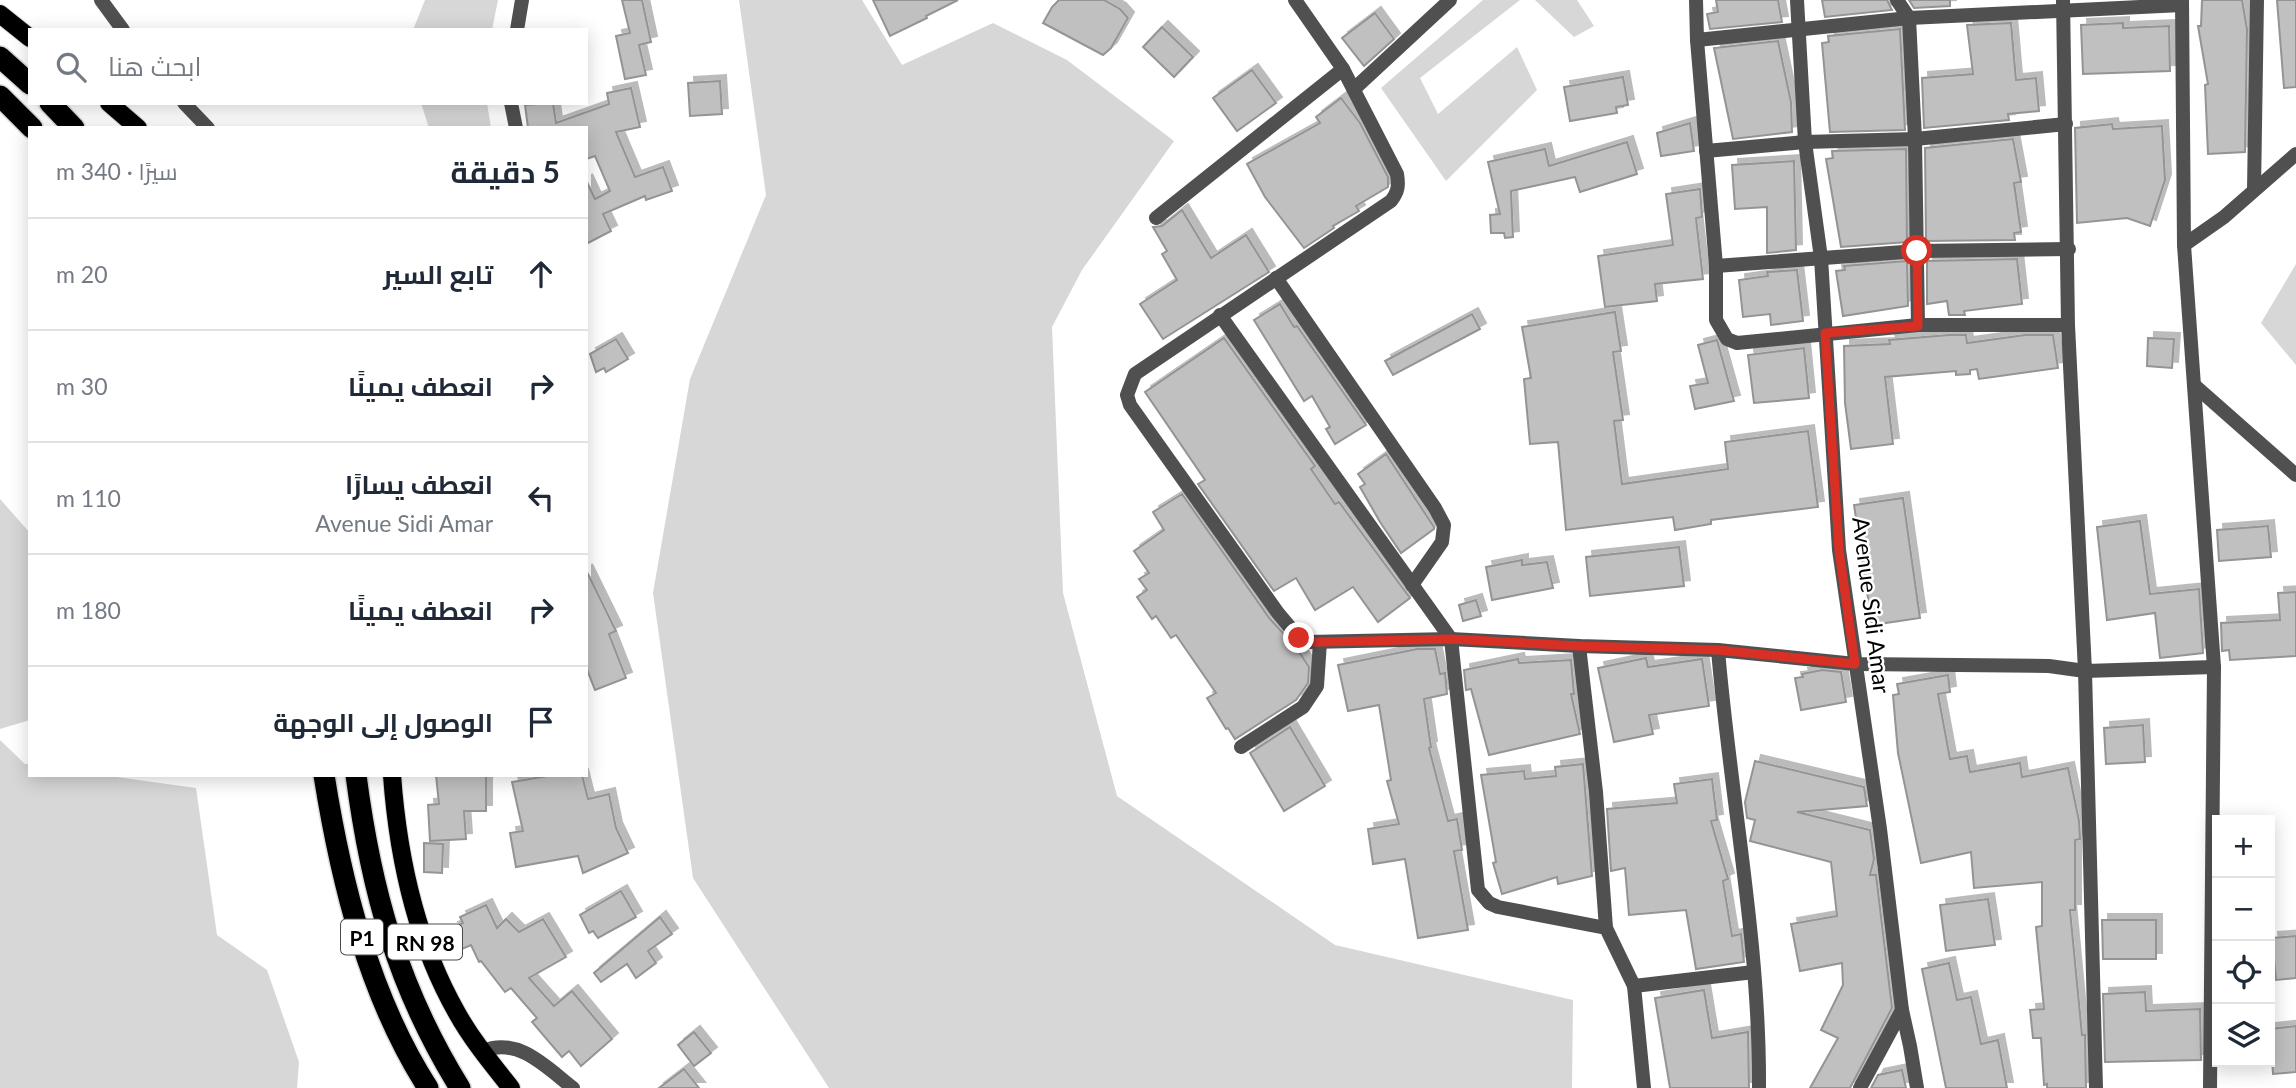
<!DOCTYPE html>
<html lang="ar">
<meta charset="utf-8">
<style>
:root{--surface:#fff;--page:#f6f6f7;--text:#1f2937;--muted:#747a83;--line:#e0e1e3}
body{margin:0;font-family:Lato,Cairo,sans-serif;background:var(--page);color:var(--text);direction:rtl}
.controls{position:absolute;right:21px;bottom:21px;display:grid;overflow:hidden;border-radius:0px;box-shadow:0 4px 18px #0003}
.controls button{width:63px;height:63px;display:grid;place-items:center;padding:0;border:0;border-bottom:2px solid var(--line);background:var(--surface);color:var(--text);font:35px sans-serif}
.stop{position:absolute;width:21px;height:21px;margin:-16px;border:5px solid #d93025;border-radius:50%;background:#fff}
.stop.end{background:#d93025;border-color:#fff;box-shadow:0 2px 7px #0008}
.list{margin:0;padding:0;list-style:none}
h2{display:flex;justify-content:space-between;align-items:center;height:91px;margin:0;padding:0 28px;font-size:30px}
h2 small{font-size:23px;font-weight:400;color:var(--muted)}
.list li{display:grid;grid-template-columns:46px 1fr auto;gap:21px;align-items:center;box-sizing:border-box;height:112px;padding:0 28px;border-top:2px solid var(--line)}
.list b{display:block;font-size:26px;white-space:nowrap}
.list p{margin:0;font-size:23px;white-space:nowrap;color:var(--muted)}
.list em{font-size:23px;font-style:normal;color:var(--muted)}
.icon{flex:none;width:38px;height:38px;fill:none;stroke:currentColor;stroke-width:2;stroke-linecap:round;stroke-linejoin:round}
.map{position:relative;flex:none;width:2296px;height:1088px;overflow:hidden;direction:ltr}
.search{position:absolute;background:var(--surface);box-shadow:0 4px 18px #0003;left:28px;top:28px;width:560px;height:77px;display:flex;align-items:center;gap:18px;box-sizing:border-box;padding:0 24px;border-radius:0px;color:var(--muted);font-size:26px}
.panel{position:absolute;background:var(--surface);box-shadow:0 4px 18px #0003;left:28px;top:126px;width:560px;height:651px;border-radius:0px;direction:rtl}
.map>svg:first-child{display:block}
.green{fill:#d7d7d7}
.building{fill:#c0c0c0;stroke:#949494;stroke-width:2;filter:url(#shadow)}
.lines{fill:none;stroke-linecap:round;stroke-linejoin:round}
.primary-casing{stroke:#dbdbdb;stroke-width:20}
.motorway-casing{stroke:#dbdbdb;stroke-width:24}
.minor{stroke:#505050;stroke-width:14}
.primary{stroke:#000;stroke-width:18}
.motorway{stroke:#000;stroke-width:21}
.route{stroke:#d93025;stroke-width:9}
.labels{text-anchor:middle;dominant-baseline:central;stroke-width:5;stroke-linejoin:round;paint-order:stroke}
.shield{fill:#fff;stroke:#4c4c4c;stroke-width:2}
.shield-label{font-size:21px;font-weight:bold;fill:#000}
.street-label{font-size:23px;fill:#000;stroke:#fff}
</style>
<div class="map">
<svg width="2296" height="1088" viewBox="0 0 2296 1088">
<defs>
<filter id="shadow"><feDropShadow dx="6" dy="-6" stdDeviation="0" flood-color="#0004"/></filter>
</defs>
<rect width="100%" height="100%" fill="#fff"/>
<!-- green -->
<g class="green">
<path d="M425,0H498L492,30H413Z"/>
<path d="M739,0H862L902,65L993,23L1067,60L1174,141L1082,270L1052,327L1063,593L1117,796L1335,945L1573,1000L1572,1088H829L693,878L653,593L690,379L766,195Z"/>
<path d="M1483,0H1520L1420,78L1438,114L1517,47L1537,90L1446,181L1381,88Z"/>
<path d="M1535,0H1577L1594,26L1574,37Z"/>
<path d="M421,103H487L491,128H429Z"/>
<path d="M2296,264V365L2261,323Z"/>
<path d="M0,499L30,533V720L0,729Z"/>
<path d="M0,740L25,764H30V775H102L196,788L217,935L267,970L299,1062L297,1088H0Z"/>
</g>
<!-- building -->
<g class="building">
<path d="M622,0H642L651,42L639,45L646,75L625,79L616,36L630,33Z"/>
<path d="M873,0H958L926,16L927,18L890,36Z"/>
<path d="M1059,0H1104L1120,9L1128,18L1111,48L1103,55L1043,23L1052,7Z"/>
<path d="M1716,0H1778L1782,22L1710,29L1707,14L1718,12Z"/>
<path d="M1822,0H1887L1892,10L1825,17Z"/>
<path d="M1909,0H1950V6L1914,8Z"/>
<path d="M2202,0H2242L2247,29L2245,152L2208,154L2205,85L2208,84L2198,26H2201Z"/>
<path d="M2277,0H2296V87L2284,88Z"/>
<path d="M1375,13L1394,39L1364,66L1342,38Z"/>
<path d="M2011,23L2016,80L2036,78L2039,111L2008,114L2009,120L1924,128L1922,78L1973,74L1967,25Z"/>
<path d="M2123,23V28L2169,26L2170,71L2083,74L2081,25Z"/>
<path d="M1162,27L1193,57L1174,77L1143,47Z"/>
<path d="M1900,29L1905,130L1830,132L1822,43L1829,42L1828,36Z"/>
<path d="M1778,41L1791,102L1792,132L1733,139L1714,48Z"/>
<path d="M1252,70L1276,103L1237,131L1213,98Z"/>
<path d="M1623,77L1628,105L1616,107L1617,113L1570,121L1564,87Z"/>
<path d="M720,81L722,114L690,116L688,83Z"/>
<path d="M631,88L640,127L616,132L635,177L663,167L672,191L646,200L645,196L603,214L611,231L586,244V180L595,199L610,191L595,156L586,159V128H528L525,105L553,103L556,123L609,104L607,93Z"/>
<path d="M1341,98L1360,123L1388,177V187L1356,206L1359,211L1333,226L1334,228L1304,248L1265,197L1247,164L1320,123L1316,117Z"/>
<path d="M1690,123L1694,151L1661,156L1657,133Z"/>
<path d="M2112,124L2113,129L2162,126L2165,180L2150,226L2127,218L2077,223L2075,128Z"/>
<path d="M2013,139L2021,182L2014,183L2021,232L2014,233L2015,240L1926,241L1925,148Z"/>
<path d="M1627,142L1637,174L1580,192L1575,177L1511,191L1513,237L1505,238L1504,233H1491L1490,215L1500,214L1488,162L1545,149L1549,166Z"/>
<path d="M1906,149L1907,242L1841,247L1826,159L1833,158L1832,151Z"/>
<path d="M1794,161L1796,250L1767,253V207L1735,209L1732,165Z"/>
<path d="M1700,189L1702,217L1696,218L1703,279L1655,284L1657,301L1605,307L1598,256L1673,245L1666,194Z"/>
<path d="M1182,210L1211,258L1246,235L1269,272L1163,339L1140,304L1177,280L1162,254L1167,251L1153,227L1162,226Z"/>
<path d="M2017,259L2022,304L1964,311L1965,315H1949L1947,301L1927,304V261Z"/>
<path d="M1907,261L1908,306L1843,316L1836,271L1845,270L1844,266Z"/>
<path d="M1797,270L1803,321L1771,325L1770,314L1743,317L1739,280L1768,276L1767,272Z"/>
<path d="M1280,304L1294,327L1297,326L1366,425L1335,444L1326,429L1330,427L1312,396L1304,401L1254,320Z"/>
<path d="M1615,312L1621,351L1613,352L1623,420L1614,421L1622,484L1728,469L1725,442L1808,431L1818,507L1711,520V524L1675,530L1673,517L1566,530L1558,442L1530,444L1524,379L1531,378L1522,327Z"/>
<path d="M1472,314L1480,329L1393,375L1385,361Z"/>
<path d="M1949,335H1966L1967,343L2025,335H2053L2058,368L1979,379L1977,369L1970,370V374L1956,375V371L1885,377L1893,444L1851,449L1845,403L1844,346L1890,344L1889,340Z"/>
<path d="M1224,338L1315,466L1311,469L1335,504L1339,502L1410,598L1378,622L1353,587L1315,610L1296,578L1274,591L1198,484L1205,480L1145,392Z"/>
<path d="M2148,338L2174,339L2172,368L2147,366Z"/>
<path d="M616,339L628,359L606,372L604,368L596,372L590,354Z"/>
<path d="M1717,340L1734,401L1695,409L1690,386L1708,383L1698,345Z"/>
<path d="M1804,348L1809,398L1754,403L1748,355Z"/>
<path d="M1386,454L1434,527V529L1401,553L1380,522L1360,487L1365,484L1358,474Z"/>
<path d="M1182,494L1270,619L1296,647L1309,667L1308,683L1296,700L1235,739L1228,728L1226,729L1207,698L1216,693L1176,635L1171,638L1156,616L1152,619L1137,597L1147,590L1139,579L1149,573L1134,551L1164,530L1153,512Z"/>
<path d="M1903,498L1920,618L1872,625L1854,505Z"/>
<path d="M2140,521L2150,594L2199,589L2203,653L2160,658L2155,613L2107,620L2097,527Z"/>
<path d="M2268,526L2271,557L2219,561L2217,530Z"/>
<path d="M1679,547L1684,586L1590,596L1586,557Z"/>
<path d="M1522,560V565L1547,562L1553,588L1492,600L1486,567Z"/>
<path d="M586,570L616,631L609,634L626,678L595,690L586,667Z"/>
<path d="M2296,592V656L2230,660L2229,650L2222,651L2221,623L2280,620L2278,593Z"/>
<path d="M1476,600L1481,616L1463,621L1459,605Z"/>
<path d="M1417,649H1435L1440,674L1445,673L1447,694L1424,699L1431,747L1429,748L1448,821L1457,819L1462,850L1454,851L1468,930L1418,938L1405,859L1373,864L1368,829L1399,824L1387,781L1391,780L1379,705L1348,711L1338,665Z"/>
<path d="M1646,658L1648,667L1702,659L1709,706L1649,715L1653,734L1614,742L1598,668Z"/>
<path d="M1518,659L1519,663L1571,660L1574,694H1571L1580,734L1489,755L1471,689L1466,690L1464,670Z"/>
<path d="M1822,670L1841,672L1846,702L1801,710L1795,678L1803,677L1802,674Z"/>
<path d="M1948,675L1950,692L1938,694L1950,759L1967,756L1970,772L2020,763L2022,777L2068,768L2079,821L2080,839L2075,840V910H2070L2082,1035H2085L2086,1088H2047V1084L2044,1085L2041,1038H2033L2030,1010L2044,1009L2036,927L2042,926V882L1974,888L1971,852L1921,863L1898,753L1893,695L1899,694L1897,684Z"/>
<path d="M2143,725L2145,762L2106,764L2104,728Z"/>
<path d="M1290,727L1325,786L1284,811L1250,753Z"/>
<path d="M1755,761L1864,787L1867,806L1797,812L1870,830L1874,859L1870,875H1876L1892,1008L1850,1088H1810L1838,1038L1821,1030L1843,985L1842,963L1800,971L1791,924L1837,916L1831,862L1750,841L1755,820L1747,818L1745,802Z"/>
<path d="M1583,764L1592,876L1558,884L1557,877L1502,894L1493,863L1496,862L1481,775L1524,771L1525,779L1556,776L1555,767Z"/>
<path d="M436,775H486V811H464L466,839L430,841L428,805L439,804Z"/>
<path d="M553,775H582L588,799L609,794L616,828L628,853L583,873L578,856L516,867L510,833L523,831L512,782Z"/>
<path d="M1712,779L1717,820L1711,821L1728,879L1723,881L1732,936L1741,934L1744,962L1696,969L1686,910L1629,915L1625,868L1611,871L1607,809L1677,803L1674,784Z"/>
<path d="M424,843L443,844L442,873L424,872Z"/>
<path d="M621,891L636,917L598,938L593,931L589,933L580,915Z"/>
<path d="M1988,899L1995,945L1946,951L1940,905Z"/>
<path d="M486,905L497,928L506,919L519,932L543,919L566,957L529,978L554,1006L572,991L612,1039L581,1066L569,1051L562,1057L532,1022L537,1018L511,988L505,992L481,961L479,962L471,945L462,949L452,928L463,923L460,917Z"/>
<path d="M660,917L672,934L648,951L656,963L636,978L627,964L601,982L594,973Z"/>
<path d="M2102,920H2156V959H2103Z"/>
<path d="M2296,936V978L2276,980L2272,938Z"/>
<path d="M1949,963L1957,1000L1971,997L1981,1044L1998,1040L2007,1088H1946L1922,969Z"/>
<path d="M1704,990L1712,1038L1748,1032L1749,1088H1670L1655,998Z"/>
<path d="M2145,992L2146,1011L2200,1009L2201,1060L2105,1062L2103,994Z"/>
<path d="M2296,1026V1072L2273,1074L2270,1029Z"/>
<path d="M694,1032L711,1053L694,1066L678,1045Z"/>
<path d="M684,1069L699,1088H659Z"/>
<path d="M1902,1070L1906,1088H1871L1878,1075Z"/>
</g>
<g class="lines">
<defs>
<g id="primary">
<path d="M0,14L30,38"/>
<path d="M109,103L138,128"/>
<path d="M392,775C398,858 416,941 457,1013C472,1040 492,1064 511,1088"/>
</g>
<g id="motorway">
<path d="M0,57L30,84"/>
<path d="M0,96L32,128"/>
<path d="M50,103L74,128"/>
<path d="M324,775C341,882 369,996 428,1088"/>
<path d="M356,775C371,891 398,988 460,1088"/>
</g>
</defs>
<!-- primary casing -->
<use href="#primary" class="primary-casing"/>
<!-- motorway casing -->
<use href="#motorway" class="motorway-casing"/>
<!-- minor -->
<g class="minor">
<path d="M101,0L123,30"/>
<path d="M1295,0L1343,69L1397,174C1399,186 1398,192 1391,201L1135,374L1127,395L1130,405L1278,613L1299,638L1308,642L1451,639L1579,646L1718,650L1855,664L2049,666L2085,671L2096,1088"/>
<path d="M1696,0L1697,40L1716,266V320L1727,339L1737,343L1918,325H2068"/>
<path d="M1797,0L1805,142L1821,258L1839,550L1880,829L1902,1010L1910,1046L1917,1088"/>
<path d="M1897,0L1909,18L1915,139L1918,325"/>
<path d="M2063,0L2068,325L2085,671L2214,667"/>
<path d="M2182,0L2184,245L2214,667L2210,1088"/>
<path d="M517,30L522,0"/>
<path d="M1697,40L1909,18L2182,5"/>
<path d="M1354,89L1450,0"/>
<path d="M184,103L208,128"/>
<path d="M511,103L516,128"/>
<path d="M1706,151L1805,142L1915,139L2066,124"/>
<path d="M2254,190L2257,0"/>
<path d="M1156,218L1343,69"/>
<path d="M2184,245L2224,217L2296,154"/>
<path d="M1716,266L1917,251L2069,249"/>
<path d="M1276,278L1435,508L1444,525L1442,542L1412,585"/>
<path d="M1220,315L1451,639L1478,890L1489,903L1498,907L1606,928L1634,986L1644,1088"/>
<path d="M2194,385L2296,475"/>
<path d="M1579,646L1596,792L1606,928"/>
<path d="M1718,650C1730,795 1760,941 1759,1088"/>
<path d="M1241,747L1303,707L1317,686L1320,642"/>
<path d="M1634,986L1754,972"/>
<path d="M483,1051C518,1036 547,1068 573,1088"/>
<path d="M1860,1088L1902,1010"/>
</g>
<!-- primary -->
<use href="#primary" class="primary"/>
<!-- motorway -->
<use href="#motorway" class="motorway"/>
</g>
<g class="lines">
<!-- route -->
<path class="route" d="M1299,638L1308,642H1320L1451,639L1579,646L1718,650L1855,664L1839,550L1825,333L1918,326L1917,251"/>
</g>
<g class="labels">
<!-- shield labels -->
<g class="shield">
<rect x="341" y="919.5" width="42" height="35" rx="5"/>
<rect x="388" y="924.5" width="74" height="35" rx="5"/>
</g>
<g class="shield-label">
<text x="362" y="937">P1</text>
<text x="425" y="942">RN 98</text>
</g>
<!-- street labels -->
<g class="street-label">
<text transform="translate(1872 605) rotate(83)">Avenue Sidi Amar</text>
</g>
</g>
</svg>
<div class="controls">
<button>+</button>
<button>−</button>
<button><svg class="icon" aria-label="locate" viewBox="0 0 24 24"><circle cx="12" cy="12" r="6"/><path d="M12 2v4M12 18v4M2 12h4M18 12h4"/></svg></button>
<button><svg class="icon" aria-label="layers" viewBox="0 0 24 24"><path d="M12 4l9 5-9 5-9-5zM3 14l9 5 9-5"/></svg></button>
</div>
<div class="stop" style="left:1917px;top:251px"></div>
<div class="stop end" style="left:1299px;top:638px"></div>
<div class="search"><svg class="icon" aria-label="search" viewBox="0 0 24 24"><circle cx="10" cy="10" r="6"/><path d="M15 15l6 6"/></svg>ابحث هنا</div>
<section class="panel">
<h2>5 دقيقة<small>سيرًا · 340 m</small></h2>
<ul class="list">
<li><svg class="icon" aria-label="ahead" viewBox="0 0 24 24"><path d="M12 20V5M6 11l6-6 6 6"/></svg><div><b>تابع السير</b></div><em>20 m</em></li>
<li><svg class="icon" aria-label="right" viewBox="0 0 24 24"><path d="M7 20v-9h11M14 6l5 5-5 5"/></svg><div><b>انعطف يمينًا</b></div><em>30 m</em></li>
<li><svg class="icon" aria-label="left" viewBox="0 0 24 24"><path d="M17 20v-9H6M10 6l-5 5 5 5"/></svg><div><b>انعطف يسارًا</b><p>Avenue Sidi Amar</p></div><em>110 m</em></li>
<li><svg class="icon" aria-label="right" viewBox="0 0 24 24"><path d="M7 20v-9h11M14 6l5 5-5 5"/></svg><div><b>انعطف يمينًا</b></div><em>180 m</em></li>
<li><svg class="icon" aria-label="arrive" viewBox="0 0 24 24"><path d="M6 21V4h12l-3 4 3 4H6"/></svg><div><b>الوصول إلى الوجهة</b></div></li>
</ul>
</section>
</div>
